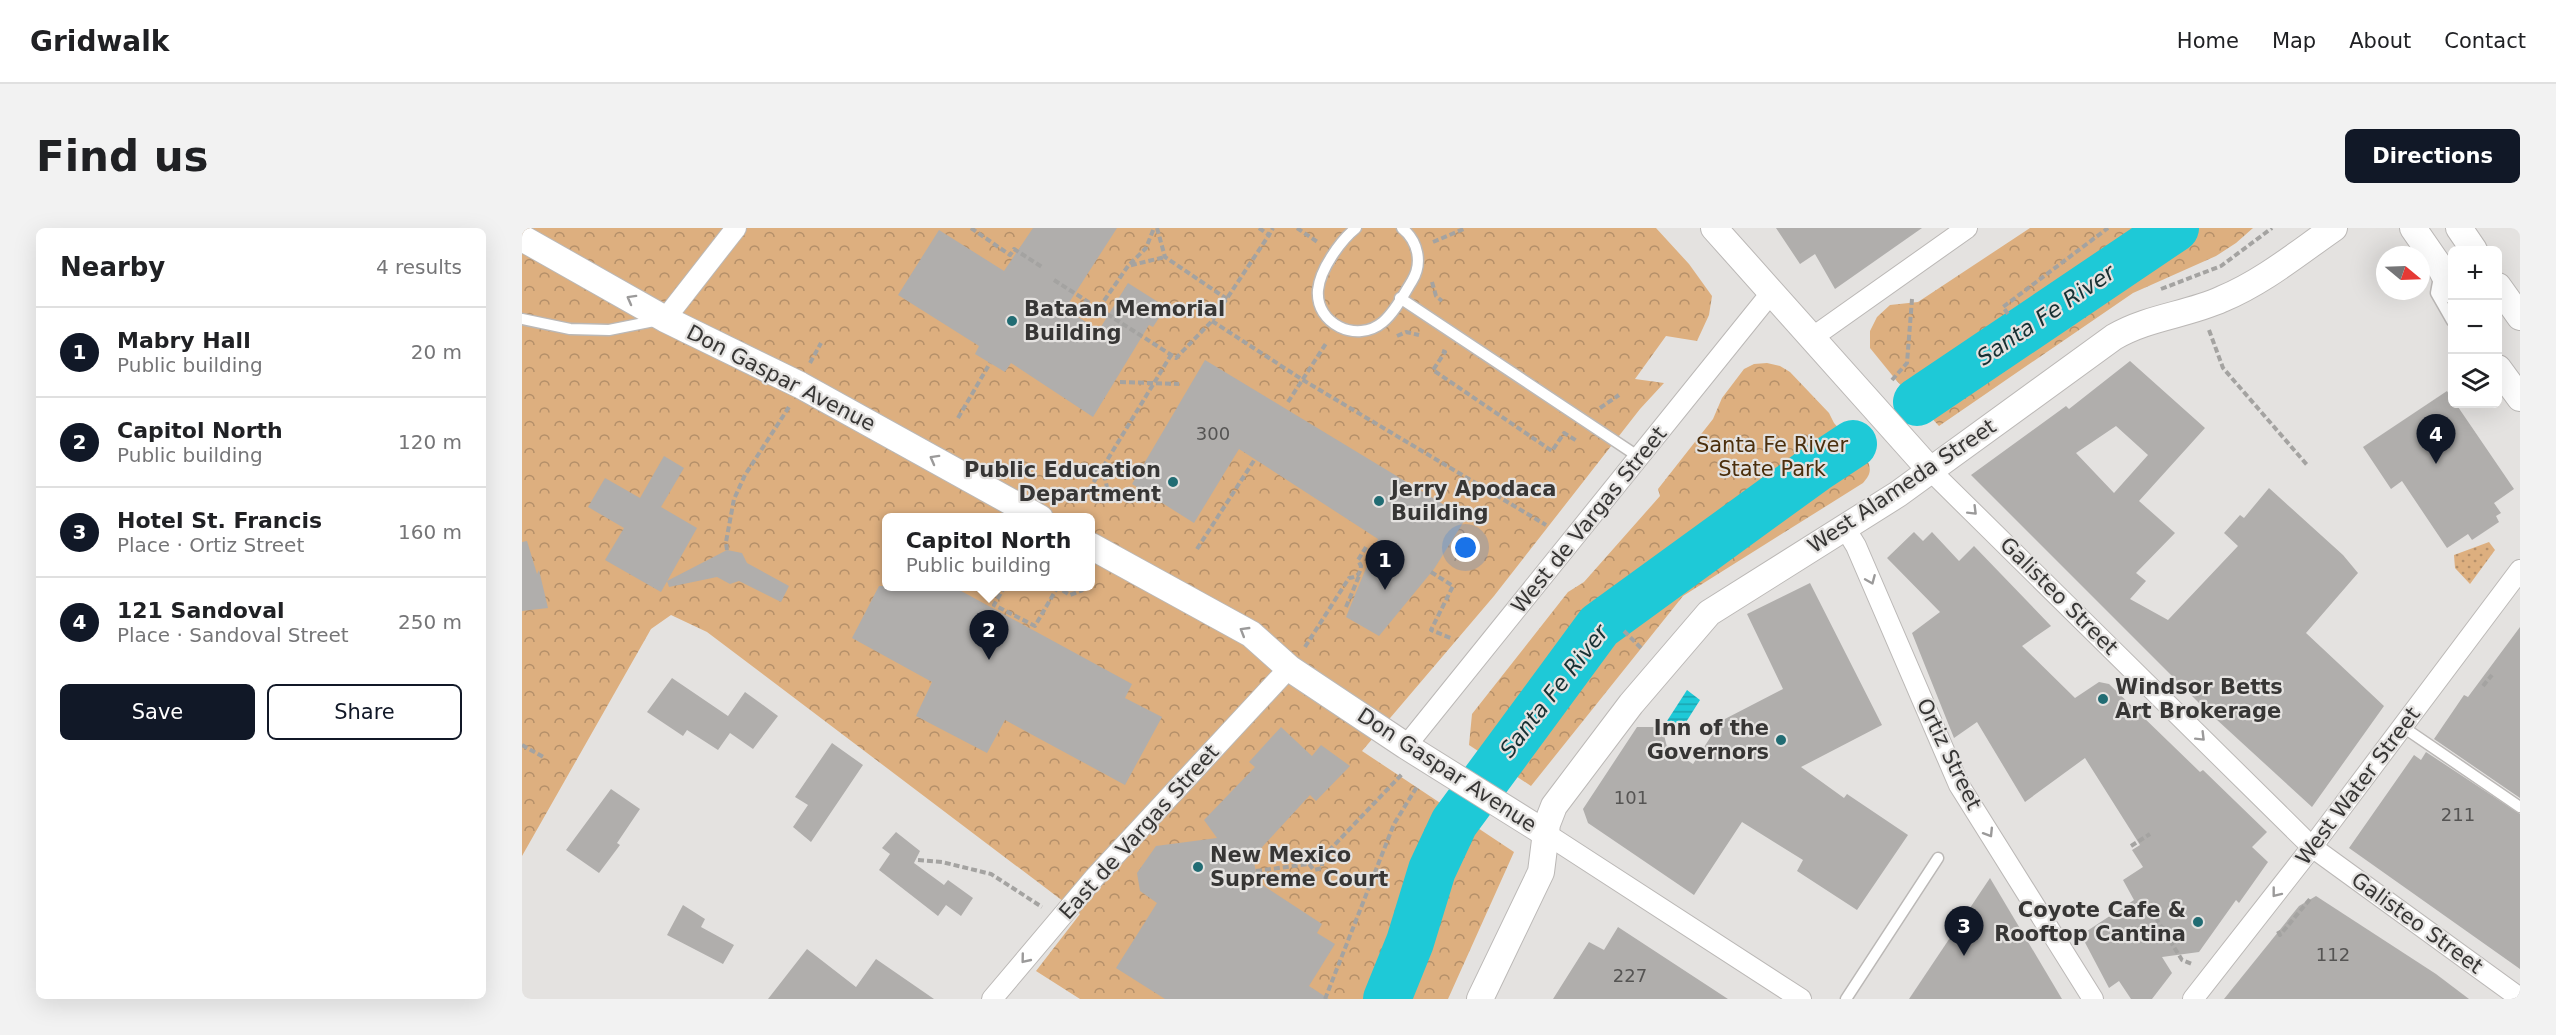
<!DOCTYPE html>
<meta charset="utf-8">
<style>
:root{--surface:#fff;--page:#f2f2f2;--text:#202124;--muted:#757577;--line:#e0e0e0;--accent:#111827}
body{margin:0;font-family:"DejaVu Sans",sans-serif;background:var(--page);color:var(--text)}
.controls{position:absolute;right:18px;top:18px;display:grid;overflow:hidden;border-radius:9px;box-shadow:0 6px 24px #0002}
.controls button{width:54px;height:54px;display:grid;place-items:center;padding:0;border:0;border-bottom:2px solid var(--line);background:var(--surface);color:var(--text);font:30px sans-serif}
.compass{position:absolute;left:1854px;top:18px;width:54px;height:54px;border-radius:50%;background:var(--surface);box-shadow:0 6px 24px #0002;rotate:109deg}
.you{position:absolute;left:944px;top:320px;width:21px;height:21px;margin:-15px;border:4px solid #fff;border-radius:50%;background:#1a73e8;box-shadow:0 0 0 9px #1a73e833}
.badge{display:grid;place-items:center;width:39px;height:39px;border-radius:50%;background:var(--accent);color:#fff;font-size:20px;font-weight:700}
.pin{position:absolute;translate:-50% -50px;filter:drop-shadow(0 2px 3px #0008)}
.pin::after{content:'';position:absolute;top:32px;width:21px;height:18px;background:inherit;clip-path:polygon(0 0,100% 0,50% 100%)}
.popup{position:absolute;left:360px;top:285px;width:213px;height:78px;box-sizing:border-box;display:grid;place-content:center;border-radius:9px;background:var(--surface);filter:drop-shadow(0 2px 4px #0005);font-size:20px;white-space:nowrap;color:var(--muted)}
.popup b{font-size:22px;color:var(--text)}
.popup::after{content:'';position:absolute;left:50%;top:100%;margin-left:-12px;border:12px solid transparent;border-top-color:var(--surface)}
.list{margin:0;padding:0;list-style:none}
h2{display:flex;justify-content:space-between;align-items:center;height:78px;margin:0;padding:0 24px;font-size:26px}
h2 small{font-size:20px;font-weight:400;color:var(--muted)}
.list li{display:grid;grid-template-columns:39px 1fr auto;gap:18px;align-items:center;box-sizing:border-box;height:90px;padding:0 24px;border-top:2px solid var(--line)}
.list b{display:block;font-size:22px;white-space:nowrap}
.list p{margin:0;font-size:20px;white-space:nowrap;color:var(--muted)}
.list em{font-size:20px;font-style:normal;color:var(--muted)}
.actions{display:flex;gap:12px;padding:18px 24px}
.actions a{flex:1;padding:14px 0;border:2px solid var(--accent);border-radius:9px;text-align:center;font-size:21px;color:var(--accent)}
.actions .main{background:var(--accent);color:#fff}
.icon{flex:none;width:33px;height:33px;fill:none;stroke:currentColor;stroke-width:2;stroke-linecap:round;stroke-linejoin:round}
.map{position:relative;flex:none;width:1998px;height:771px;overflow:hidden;border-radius:9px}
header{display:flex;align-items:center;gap:36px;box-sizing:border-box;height:84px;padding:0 30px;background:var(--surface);border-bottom:2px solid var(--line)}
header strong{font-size:28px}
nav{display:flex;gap:33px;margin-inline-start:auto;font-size:21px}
.intro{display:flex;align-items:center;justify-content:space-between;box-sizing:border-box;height:144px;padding:0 36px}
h1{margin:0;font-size:42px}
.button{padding:15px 27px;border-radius:9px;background:var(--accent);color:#fff;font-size:21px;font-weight:700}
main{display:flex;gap:36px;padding:0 36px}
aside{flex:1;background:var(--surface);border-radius:9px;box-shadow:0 6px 24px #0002}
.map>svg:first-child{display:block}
.grass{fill:url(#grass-dots)}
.park{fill:url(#park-crowns);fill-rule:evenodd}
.water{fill:url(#water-rules)}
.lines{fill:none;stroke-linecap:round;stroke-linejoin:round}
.river{stroke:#1ec9d7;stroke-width:48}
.building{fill:#b0aeac;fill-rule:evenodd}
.service-casing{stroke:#bbb8b6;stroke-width:13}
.minor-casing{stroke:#bbb8b6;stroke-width:22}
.tertiary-casing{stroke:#bbb8b6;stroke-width:28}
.path{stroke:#a4a3a1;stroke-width:4;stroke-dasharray:6 3;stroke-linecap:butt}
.service{stroke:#fff;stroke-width:10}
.minor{stroke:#fff;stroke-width:20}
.tertiary{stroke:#fff;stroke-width:26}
.oneway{stroke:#9b9a9a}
.poi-dot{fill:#216c73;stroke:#e4e2e0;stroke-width:2}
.labels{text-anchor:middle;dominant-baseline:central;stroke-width:4.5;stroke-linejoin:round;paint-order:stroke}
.number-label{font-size:18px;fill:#555453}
.poi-label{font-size:21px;font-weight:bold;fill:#373635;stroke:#e4e2e0;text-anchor:start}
.street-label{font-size:21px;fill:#373635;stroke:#e4e2e0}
.park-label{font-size:21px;fill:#4a2e0c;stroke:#e4e2e0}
.water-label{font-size:22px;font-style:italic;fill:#173033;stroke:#e4e2e0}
</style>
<header>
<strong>Gridwalk</strong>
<nav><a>Home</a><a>Map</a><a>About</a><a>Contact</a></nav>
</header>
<div class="intro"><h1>Find us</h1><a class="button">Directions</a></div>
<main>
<aside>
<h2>Nearby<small>4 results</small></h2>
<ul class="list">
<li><span class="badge">1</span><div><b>Mabry Hall</b><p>Public building</p></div><em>20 m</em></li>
<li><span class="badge">2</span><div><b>Capitol North</b><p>Public building</p></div><em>120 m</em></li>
<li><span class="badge">3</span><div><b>Hotel St. Francis</b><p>Place · Ortiz Street</p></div><em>160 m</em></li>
<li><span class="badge">4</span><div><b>121 Sandoval</b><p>Place · Sandoval Street</p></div><em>250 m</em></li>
</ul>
<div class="actions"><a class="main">Save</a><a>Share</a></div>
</aside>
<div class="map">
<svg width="1998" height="771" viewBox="0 0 1998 771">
<defs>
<pattern id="grass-dots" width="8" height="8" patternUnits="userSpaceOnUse" patternTransform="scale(1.5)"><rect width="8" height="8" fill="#ddaf7f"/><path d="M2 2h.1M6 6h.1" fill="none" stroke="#b48f69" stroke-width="1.8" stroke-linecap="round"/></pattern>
<pattern id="park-crowns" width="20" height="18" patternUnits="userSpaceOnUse" patternTransform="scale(1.5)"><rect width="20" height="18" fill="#ddaf7f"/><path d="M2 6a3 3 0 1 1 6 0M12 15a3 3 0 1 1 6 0" fill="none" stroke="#b48f69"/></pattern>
<pattern id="water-rules" width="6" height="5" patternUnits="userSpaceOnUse" patternTransform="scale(1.5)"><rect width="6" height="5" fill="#1ec9d7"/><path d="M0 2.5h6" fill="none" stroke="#1ba4af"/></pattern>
</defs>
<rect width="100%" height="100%" fill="#e4e2e0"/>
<!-- grass -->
<path class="grass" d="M1967,314L1973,322L1948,356L1933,340L1932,327Z"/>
<!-- park -->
<g class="park">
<path d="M0,0H1134L1167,36L1190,68L1187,87L1175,113L1144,108L1113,151L1142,155L1118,181L972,368L840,523L992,624L926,771H558L514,743L558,686L185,404L149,387L129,401L0,628ZM365,290H569V358H365Z"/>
<path d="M1508,0H1731L1714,15L1694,28L1611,65L1417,198L1374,152L1348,120V103L1355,89L1368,77L1396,74Z"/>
<path d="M1245,135L1258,138L1268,144L1307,185L1312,195L1346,234C1350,243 1347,248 1341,255L1161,368L1009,558L947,517L950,486L1046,364L1062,354L1138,268L1136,261L1191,191L1200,170L1222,141L1232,136Z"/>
</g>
<!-- water -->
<path class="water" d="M1165,462L1178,472L1159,502L1145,493Z"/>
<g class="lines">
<!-- river -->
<g class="river">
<path d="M1395,174L1653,0"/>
<path d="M865,771L888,714L910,642L932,595L1077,398L1293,241L1331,216"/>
</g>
</g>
<!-- building -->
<g class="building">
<path d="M511,0H595L543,81L577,102L606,55L644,79L631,99L627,97L571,189L489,135L483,144L453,126L457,118L376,67L417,2L482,43Z"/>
<path d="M1254,0H1400L1313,61L1293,26L1278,36Z"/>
<path d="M683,132L944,290L912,341L857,408L824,389L856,311L717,221L672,295L610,256Z"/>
<path d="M1608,133L1683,200L1617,273L1653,305L1614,345L1624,353L1608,371L1646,392L1716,318L1702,305L1718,287L1722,290L1747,260L1821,327L1836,345L1784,405L1862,478L1790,579L1682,480L1449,247L1544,178L1547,181ZM1594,198L1626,227L1592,265L1554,225Z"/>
<path d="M1925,163L1930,171V176H1934L1992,261L1972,275L1979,285L1974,288L1977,294L1950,312L1946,306L1925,320L1880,253L1869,261L1841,219Z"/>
<path d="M142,228L162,240L139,279L175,300L139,364L83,332L102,300L66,279L83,250L118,270Z"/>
<path d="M1392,304L1401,313L1410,304L1437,333L1452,318L1529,398L1500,418L1553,470L1577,454L1587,456L1678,544L1681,542L1745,604L1730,619L1746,634L1717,675L1714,672L1677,724L1640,729L1650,745L1630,771H1609L1597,753L1587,760L1559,707L1612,672L1601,652L1621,639L1610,622L1618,617L1563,530L1503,574L1455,494L1432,510L1390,405L1418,384L1365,330Z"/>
<path d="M5,313L15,346L17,342L26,380L0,383V314Z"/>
<path d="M205,322L220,325L225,335L267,358L259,374L217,353L208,356L195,349L147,359L145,353Z"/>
<path d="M1288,355L1360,497L1279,539L1322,570L1325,566L1386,607L1335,682L1275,643L1281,632L1220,594L1172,667L1066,595L1061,581L1115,499H1140L1145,519L1171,536L1199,493L1261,461L1225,386Z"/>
<path d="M357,358H430L610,456L603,470L640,489L603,557L483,492L465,525L394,488L410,454L330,410Z"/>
<path d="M1998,399V570L1912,511L1942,467L1946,469Z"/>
<path d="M150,450L206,488L223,464L256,488L231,521L208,505L196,522L165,502L161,508L125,484Z"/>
<path d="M759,499L790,528L799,517L828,538L794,573L788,567L731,629L736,654L800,696L795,705L813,716L787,758L807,771H643L594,740L635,675L618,663L615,645L634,618L695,610L682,592L733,539L727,534Z"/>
<path d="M310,515L341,537L289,614L271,599L286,577L273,569Z"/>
<path d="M1904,524L1998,586V741L1827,620L1892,527L1899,532Z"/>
<path d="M89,561L118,581L95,615L98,617L77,645L44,622Z"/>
<path d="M374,604L398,623L392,635L422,657L426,652L451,670L439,688L424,677L416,688L357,642L368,626L360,620Z"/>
<path d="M1468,650L1540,771H1387Z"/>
<path d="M1794,668L1914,746L1947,771H1702L1777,678Z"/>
<path d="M161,677L183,691L179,699L212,717L201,736L145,707Z"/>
<path d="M1096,699L1206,771H1031L1067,714L1082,722Z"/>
<path d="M285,721L334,759L354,731L412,771H246Z"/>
</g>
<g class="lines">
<defs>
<g id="service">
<path d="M834,0C819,12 798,41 796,62C793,96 835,116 861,94C873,84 882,66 890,53C901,35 896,13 880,0"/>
<path d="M1917,49L1914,65L1930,93"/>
<path d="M878,70L1117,229"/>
<path d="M0,91L48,101L87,102L137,92"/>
<path d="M1881,499L1998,579"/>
<path d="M1324,771L1416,630"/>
</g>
<g id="minor">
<path d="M143,91L214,0"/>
<path d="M1291,109L1445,0"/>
<path d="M1409,243L1790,619L1998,770"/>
<path d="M1323,300L1334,318L1437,557L1571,771"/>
<path d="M884,518L1249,65"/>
<path d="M1023,605L1279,771"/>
<path d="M470,771L573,649L767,440"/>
<path d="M1671,771L1790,619L1998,342"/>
</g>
<g id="tertiary">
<path d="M1192,0L1409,243"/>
<path d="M1891,0L1918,39L1930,62"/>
<path d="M1937,0L1952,22"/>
<path d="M0,10L143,91L278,157L518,290"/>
<path d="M1976,58L1998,89"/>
<path d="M1976,140L1998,170"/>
<path d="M569,318L729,406L767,440L884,518L1023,605"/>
<path d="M958,771L1019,644L1025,596L1032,578L1109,476L1187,385L1376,266L1592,109C1626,89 1665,87 1700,71C1741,54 1776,25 1812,0"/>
</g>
</defs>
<!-- service casing -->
<use href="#service" class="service-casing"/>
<!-- minor casing -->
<use href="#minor" class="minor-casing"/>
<!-- tertiary casing -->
<use href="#tertiary" class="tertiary-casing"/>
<!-- path -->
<g class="path">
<path d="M449,0L488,27L492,21L520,39"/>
<path d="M635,0L643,29L705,71"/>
<path d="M737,0L747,7L751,0"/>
<path d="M775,0L797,15"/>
<path d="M911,14L944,0"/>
<path d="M608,36L624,20L632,0"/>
<path d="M532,52L654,130L690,93L747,7"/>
<path d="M910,54L914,68L920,73"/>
<path d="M1639,61L1699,38L1750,0"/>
<path d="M577,80L606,38L643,29"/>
<path d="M1486,86L1481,79L1586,0"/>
<path d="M690,93L781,152L1024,297"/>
<path d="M1687,102L1701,140L1786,238"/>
<path d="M875,108L884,104L897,107"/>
<path d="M920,123L923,124L911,142L1030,223L1042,205L1055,213"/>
<path d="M288,135L299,115"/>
<path d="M1370,152L1385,135L1390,71"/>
<path d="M598,154L657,156"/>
<path d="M766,174L805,114"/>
<path d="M1078,180L1097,167"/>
<path d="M436,190L468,135"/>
<path d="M544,250L581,240L588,274"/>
<path d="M567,262L649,127"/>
<path d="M675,321L733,231"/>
<path d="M205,322L204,314L212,271L223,247L267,179"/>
<path d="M909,344L931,358L909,402L931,411"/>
<path d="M483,358L472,377L513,398L535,360"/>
<path d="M533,358L548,367L561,362"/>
<path d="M824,379L837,348"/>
<path d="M1102,403L1119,420"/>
<path d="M783,419L827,350C836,349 838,346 839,338L836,332L844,319"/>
<path d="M1961,458L1970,447"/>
<path d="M0,517L23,530"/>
<path d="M1609,618L1628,606"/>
<path d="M396,632L420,634L469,646L520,679"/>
<path d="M787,636L792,642L800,640V630L880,546"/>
<path d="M787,636L792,628L800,630"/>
<path d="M734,643L787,636"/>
<path d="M1624,674L1660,732L1670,736"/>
<path d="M1756,703L1758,707L1788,671"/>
<path d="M803,771L872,596L896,557"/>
</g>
<!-- service -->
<use href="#service" class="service"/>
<!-- minor -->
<use href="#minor" class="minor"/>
<!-- tertiary -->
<use href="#tertiary" class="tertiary"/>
</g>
<!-- one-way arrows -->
<defs><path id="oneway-chevron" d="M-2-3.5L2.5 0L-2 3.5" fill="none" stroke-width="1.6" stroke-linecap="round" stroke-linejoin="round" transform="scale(1.5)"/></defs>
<g class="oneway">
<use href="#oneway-chevron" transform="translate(109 71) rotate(-151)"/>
<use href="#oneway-chevron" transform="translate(412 231) rotate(-151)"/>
<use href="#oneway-chevron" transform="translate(1451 283) rotate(45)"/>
<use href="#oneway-chevron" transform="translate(1349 352) rotate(67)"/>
<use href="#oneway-chevron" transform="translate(722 403) rotate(-149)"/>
<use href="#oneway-chevron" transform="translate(1679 509) rotate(45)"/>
<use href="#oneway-chevron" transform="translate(1467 605) rotate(58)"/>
<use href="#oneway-chevron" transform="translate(1754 665) rotate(128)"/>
<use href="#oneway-chevron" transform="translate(503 731) rotate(129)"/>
</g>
<!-- markers -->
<g class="poi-dot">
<circle cx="490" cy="93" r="6"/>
<circle cx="651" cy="254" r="6"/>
<circle cx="857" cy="273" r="6"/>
<circle cx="1581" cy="471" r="6"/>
<circle cx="1259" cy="512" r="6"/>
<circle cx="676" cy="639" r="6"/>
<circle cx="1676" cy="694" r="6"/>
</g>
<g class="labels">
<!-- number labels -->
<g class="number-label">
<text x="691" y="205">300</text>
<text x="1109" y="569">101</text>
<text x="1936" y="586">211</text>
<text x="1811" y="726">112</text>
<text x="1108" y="747">227</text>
</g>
<!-- poi labels -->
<g class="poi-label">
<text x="502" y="81">Bataan Memorial<tspan x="502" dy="24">Building</tspan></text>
<text x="639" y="242" text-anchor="end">Public Education<tspan x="639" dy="24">Department</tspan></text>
<text x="869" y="261">Jerry Apodaca<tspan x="869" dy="24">Building</tspan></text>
<text x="1593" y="459">Windsor Betts<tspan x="1593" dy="24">Art Brokerage</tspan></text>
<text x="1247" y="500" text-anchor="end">Inn of the<tspan x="1247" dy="24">Governors</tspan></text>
<text x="688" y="627">New Mexico<tspan x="688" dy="24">Supreme Court</tspan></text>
<text x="1664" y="682" text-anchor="end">Coyote Cafe &amp;<tspan x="1664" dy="24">Rooftop Cantina</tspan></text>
</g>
<!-- street labels -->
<g class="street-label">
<text transform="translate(259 150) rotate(27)">Don Gaspar Avenue</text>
<text transform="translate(1380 258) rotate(-34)">West Alameda Street</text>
<text transform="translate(1067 292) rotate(-51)">West de Vargas Street</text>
<text transform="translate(1537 368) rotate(45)">Galisteo Street</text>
<text transform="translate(1427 526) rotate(64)">Ortiz Street</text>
<text transform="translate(925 542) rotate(33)">Don Gaspar Avenue</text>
<text transform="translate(1836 558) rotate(-53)">West Water Street</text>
<text transform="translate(617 604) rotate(-48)">East de Vargas Street</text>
<text transform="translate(1895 695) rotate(36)">Galisteo Street</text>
</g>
<!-- park labels -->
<g class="park-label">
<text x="1250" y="217">Santa Fe River<tspan x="1250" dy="24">State Park</tspan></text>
</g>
<!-- water labels -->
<g class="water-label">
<text transform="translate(1524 87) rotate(-34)">Santa Fe River</text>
<text transform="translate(1032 463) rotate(-52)">Santa Fe River</text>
</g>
</g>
</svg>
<div class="controls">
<button>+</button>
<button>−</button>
<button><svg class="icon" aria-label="layers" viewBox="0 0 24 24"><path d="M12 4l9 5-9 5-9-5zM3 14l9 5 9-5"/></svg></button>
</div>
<svg class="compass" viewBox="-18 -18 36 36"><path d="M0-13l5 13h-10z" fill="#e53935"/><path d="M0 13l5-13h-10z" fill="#757577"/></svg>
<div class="you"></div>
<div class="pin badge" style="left:863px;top:362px">1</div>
<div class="pin badge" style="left:467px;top:432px">2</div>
<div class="popup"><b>Capitol North</b>Public building</div>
<div class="pin badge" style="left:1442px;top:728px">3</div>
<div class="pin badge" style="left:1914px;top:236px">4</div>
</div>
</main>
